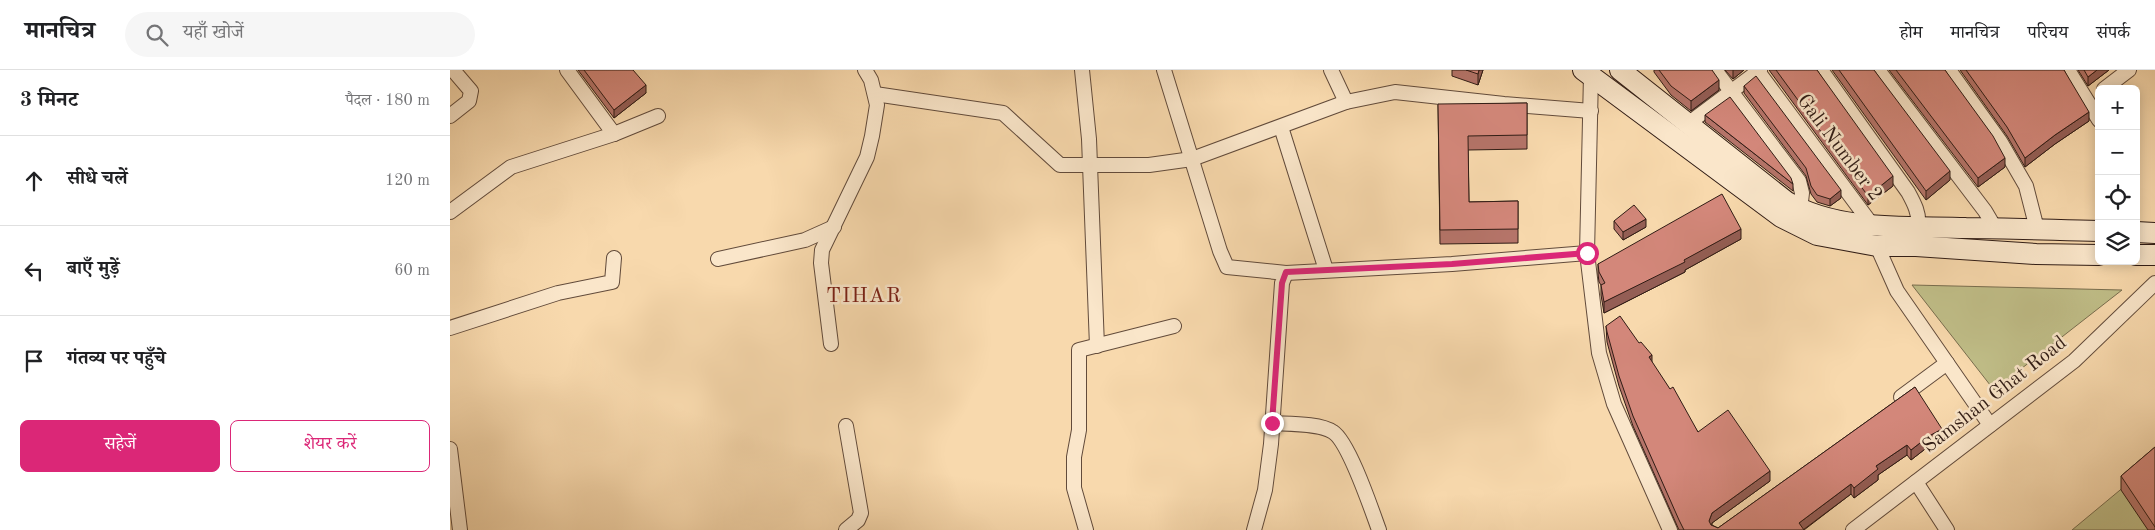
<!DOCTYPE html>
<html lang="hi">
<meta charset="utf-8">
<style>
:root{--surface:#fff;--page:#f6f6f6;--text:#202124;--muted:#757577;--line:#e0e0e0;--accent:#db2777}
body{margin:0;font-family:"Old Standard TT","Noto Serif Devanagari",serif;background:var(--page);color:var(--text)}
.controls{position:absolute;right:15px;top:15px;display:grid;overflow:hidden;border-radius:8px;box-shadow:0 2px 12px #0003}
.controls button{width:45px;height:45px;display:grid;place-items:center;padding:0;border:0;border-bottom:1px solid var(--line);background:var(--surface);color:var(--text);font:25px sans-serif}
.stop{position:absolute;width:15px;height:15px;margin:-11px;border:4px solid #db2777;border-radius:50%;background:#fff}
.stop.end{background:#db2777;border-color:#fff;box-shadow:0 1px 5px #0008}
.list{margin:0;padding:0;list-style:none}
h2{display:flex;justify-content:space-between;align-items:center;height:65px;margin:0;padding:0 20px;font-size:21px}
h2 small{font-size:16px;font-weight:400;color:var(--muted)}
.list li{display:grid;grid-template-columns:32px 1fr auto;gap:15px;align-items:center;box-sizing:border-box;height:90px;padding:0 20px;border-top:1px solid var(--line)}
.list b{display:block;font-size:19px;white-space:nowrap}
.list em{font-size:16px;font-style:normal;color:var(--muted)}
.actions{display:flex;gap:10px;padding:15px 20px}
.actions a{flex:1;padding:11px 0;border:1px solid var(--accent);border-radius:8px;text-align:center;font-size:18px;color:var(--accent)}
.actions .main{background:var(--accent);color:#fff}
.icon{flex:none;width:28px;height:28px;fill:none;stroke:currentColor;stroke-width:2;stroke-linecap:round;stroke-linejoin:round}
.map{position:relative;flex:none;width:1705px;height:460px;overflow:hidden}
header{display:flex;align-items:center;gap:30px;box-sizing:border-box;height:70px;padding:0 25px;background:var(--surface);border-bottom:1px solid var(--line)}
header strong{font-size:24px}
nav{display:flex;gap:28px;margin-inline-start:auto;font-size:18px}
.search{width:350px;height:45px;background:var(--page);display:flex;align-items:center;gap:12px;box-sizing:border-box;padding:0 18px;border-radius:28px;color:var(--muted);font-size:19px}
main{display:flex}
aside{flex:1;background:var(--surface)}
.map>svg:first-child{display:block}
.green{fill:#c0be88;stroke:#786d4e}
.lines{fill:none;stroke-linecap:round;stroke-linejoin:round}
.street-casing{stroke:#624b3b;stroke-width:16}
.secondary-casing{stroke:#301c15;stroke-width:22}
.street{stroke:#fae6ca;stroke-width:14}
.secondary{stroke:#fae6ca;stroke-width:20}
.wall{fill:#b57469;stroke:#301c15}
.shaded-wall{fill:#945e55;stroke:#301c15}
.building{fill:#d3877a;stroke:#301c15}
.route{stroke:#db2777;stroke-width:6}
.labels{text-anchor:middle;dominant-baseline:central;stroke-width:5;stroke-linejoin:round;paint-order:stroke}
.street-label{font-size:20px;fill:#301c15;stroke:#fae6ca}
.neighbourhood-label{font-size:21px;letter-spacing:1px;fill:#7a1f14;stroke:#fae6ca}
</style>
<header>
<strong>मानचित्र</strong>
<div class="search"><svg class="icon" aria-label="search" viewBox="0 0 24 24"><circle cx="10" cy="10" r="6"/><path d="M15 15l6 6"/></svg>यहाँ खोजें</div>
<nav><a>होम</a><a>मानचित्र</a><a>परिचय</a><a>संपर्क</a></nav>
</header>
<main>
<aside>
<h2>3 मिनट<small>पैदल · 180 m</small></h2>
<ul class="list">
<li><svg class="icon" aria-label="ahead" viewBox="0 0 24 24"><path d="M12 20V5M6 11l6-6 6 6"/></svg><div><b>सीधे चलें</b></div><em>120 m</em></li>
<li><svg class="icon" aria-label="left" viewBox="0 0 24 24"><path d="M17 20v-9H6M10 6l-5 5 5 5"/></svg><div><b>बाएँ मुड़ें</b></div><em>60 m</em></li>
<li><svg class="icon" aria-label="arrive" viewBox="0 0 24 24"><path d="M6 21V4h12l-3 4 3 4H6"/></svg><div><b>गंतव्य पर पहुँचे</b></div></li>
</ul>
<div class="actions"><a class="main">सहेजें</a><a>शेयर करें</a></div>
</aside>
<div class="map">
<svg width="1705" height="460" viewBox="0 0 1705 460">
<rect width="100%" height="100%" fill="#f8d9ad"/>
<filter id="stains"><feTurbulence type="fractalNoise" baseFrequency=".004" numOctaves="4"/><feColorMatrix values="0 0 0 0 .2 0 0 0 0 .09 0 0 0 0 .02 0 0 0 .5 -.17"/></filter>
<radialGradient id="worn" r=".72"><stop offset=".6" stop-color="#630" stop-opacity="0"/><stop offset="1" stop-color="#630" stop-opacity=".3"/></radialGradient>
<!-- green -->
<g class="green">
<path d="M1462,215L1672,220L1544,320Z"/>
<path d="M1705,391V460H1622Z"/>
</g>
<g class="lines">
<defs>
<g id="street">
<path d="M117,0L164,64"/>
<path d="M632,0L639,69L647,276"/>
<path d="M714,0L770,181L777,197L836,203L832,213L821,374L815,420L804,460"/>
<path d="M881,0L896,32"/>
<path d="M1265,0L1349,111L1352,123L1350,140"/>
<path d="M1307,0L1422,155"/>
<path d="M1371,0L1458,122C1464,133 1470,144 1468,157"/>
<path d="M1428,0L1535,141L1545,158"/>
<path d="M1499,0L1550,71L1576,116L1587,159"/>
<path d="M1618,0L1649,50"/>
<path d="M1141,5L1137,183L1149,283L1164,334L1220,460"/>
<path d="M1654,19L1679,0"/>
<path d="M425,24L553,43L610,95H699L742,89L896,32L945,22L1054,34L1141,41"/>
<path d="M0,46L19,31L21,21L3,0"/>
<path d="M1239,53L1310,0"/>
<path d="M831,57L876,200"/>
<path d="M0,142L61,97L164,64L208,46"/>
<path d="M1427,176L1447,221L1540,355"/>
<path d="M268,189L355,170L384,157"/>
<path d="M836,203L1002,194L1137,183"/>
<path d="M0,258L108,223L162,212L164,188"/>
<path d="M381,274L371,193L372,180L417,87L422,66L427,35L421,10L415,0"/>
<path d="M1451,327L1497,293"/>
<path d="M822,353C838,354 870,353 883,362C899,372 922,441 929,460"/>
<path d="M396,356L411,443L408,450L396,460"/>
<path d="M0,379L10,460"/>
<path d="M1466,412L1497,460"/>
<path d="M636,460L624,418V387L629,360V280L724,256"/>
<path d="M1403,460L1624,291L1705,213"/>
</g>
<g id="secondary">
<path d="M1133,0L1331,147L1367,165L1427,176H1466L1586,184L1649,185"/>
<path d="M1170,0L1337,132C1389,162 1457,156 1516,158C1560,158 1604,160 1649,161"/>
<path d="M1686,162L1705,163"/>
<path d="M1686,185H1705"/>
</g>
</defs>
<!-- street casing -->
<use href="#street" class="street-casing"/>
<!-- secondary casing -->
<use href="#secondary" class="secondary-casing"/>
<!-- street -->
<use href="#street" class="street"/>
<!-- secondary -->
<use href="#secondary" class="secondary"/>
</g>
<!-- wall -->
<g class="wall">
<path d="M128,0H183L196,23L164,48Z"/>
<path d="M1002,0H1033L1028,15L1002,6Z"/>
<path d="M1204,0H1262L1269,20L1241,41L1221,25L1204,2Z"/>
<path d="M1275,0H1294L1283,9Z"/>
<path d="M1319,0H1367L1443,116L1418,135Z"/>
<path d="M1382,0H1424L1500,110L1476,130Z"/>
<path d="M1439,0H1495L1555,97L1528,117Z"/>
<path d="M1510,0H1614L1639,51L1605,74L1575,97L1557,66Z"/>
<path d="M1628,0H1659L1638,16Z"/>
<path d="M1294,16L1391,128L1380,136L1367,132L1361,124L1356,106L1294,23Z"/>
<path d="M1077,33V79L1018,80L1019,132L1068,131V173L990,174L988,35Z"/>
<path d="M1255,45L1343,114V121L1255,52Z"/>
<path d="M1164,151L1196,157L1173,170L1164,159Z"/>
<path d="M1291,169L1235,200V202L1154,243L1151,225V215L1149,212L1148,204V194Z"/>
<path d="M1156,256L1202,293L1248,362L1320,411L1262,453V455L1268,458L1465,317L1492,369L1479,376L1461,390L1457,385L1428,405V410L1404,428L1401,424L1354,460H1229L1183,356L1169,316L1157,272Z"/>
<path d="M1705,377V460H1698L1671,420V406Z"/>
</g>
<!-- shaded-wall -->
<g class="shaded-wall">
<path d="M1029,0H1033L1028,15V4Z"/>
<path d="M1283,0H1294L1283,9Z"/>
<path d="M1647,0H1659L1638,16V7Z"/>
<path d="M1269,10V20L1241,41V31Z"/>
<path d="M196,15V23L164,48V40Z"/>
<path d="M1639,42V51L1605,74L1575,97V88L1605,65Z"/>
<path d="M1555,88V97L1528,117V108Z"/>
<path d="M1500,101V110L1476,130V121Z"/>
<path d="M1443,106V116L1418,135V126Z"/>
<path d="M1391,120V128L1380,136V129Z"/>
<path d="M1196,149V157L1173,170V162Z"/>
<path d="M1291,159V169L1235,200V202L1154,243V232Z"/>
<path d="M1202,285V295L1199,287Z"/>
<path d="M1492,359V369L1479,376L1461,390V380L1479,366Z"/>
<path d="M1457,375V385L1428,405V410L1404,428V418L1426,396Z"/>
<path d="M1320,401V411L1262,453L1260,460L1259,451L1262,443Z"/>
<path d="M1401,414V424L1353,460L1349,453Z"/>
</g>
<!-- building -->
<g class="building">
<path d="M134,0H183L196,15L164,40Z"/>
<path d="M1016,0H1029L1028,4Z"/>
<path d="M1209,0H1262L1269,10L1241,31L1221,16Z"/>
<path d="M1326,0H1367L1443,106L1418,126Z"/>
<path d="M1389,0H1424L1500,101L1476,121Z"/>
<path d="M1446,0H1495L1543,66L1555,88L1528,108Z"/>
<path d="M1516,0H1614L1639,42L1605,65L1575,88L1557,57Z"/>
<path d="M1634,0H1647L1638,7Z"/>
<path d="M1306,6L1391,120L1380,129L1367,125L1361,116L1356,98L1294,16Z"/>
<path d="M1280,27L1341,108L1343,114L1255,45Z"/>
<path d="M1077,33V65L1018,66L1019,132L1068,131V159L990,160L988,34Z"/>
<path d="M1272,124L1291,159L1234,190L1235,192L1154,232L1151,215L1155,213L1149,202L1148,194Z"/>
<path d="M1184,135L1196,149L1173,162L1164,151Z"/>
<path d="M1170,246L1189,273L1191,272L1202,285L1199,287L1220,319L1223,317L1248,362L1278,340L1320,401L1262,443L1259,451L1261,455L1268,458L1465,317L1492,359L1479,366L1461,380L1457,375L1426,396L1428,399L1404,418L1401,414L1349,453L1354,460H1234L1229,450L1183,346L1169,306L1157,262L1156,256Z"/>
<path d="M1705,377V457L1671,406Z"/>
</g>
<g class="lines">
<!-- route -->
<path class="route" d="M822,353L832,213L836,202L1002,194L1137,183"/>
</g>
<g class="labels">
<!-- street labels -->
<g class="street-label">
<text transform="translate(1389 78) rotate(53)">Gali Number 2</text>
<text transform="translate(1545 325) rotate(-38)">Samshan Ghat Road</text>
</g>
<!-- neighbourhood labels -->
<g class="neighbourhood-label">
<text x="414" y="226">TIHAR</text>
</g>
</g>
<rect width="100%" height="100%" filter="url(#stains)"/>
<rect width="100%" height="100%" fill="url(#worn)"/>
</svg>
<div class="controls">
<button>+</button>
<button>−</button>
<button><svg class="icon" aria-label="locate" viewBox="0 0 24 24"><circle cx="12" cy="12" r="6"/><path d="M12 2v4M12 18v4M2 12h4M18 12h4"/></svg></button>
<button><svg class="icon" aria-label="layers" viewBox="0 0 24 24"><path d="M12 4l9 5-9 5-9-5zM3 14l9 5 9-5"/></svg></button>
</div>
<div class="stop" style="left:1137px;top:183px"></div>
<div class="stop end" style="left:822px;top:353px"></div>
</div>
</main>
